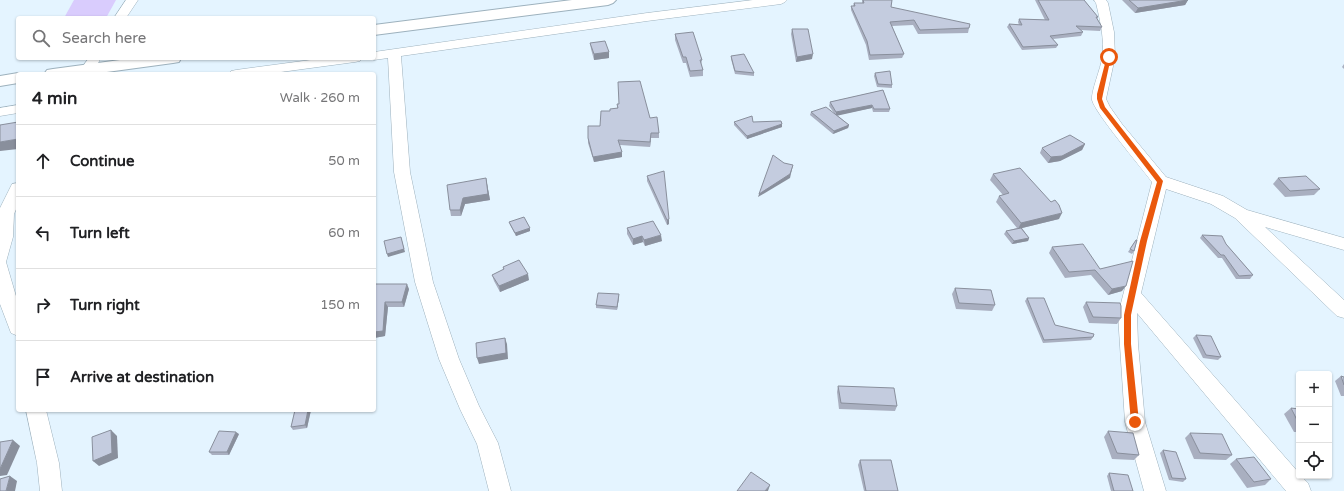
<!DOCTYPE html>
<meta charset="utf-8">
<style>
:root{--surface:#fff;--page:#f2f2f2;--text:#202124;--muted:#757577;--line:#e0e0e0}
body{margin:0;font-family:"Varela Round",sans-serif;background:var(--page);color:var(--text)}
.controls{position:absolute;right:12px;bottom:12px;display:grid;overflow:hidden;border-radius:4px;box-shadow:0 1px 3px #0004}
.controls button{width:36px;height:36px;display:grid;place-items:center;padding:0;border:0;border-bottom:1px solid var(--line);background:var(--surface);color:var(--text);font:20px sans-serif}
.stop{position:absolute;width:12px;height:12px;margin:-9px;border:3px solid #ea580c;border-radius:50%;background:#fff}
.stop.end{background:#ea580c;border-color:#fff;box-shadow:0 1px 4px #0008}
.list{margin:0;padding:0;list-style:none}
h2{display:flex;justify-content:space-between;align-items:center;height:52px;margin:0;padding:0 16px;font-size:17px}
h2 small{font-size:13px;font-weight:400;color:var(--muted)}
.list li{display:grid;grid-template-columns:26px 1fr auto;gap:12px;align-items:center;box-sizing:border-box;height:72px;padding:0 16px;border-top:1px solid var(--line)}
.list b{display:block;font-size:15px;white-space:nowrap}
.list em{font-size:13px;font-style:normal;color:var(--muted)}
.icon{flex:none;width:22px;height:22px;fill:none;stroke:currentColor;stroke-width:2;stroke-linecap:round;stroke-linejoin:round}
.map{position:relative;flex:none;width:1344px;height:491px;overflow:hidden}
.search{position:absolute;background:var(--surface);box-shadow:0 1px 3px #0004;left:16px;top:16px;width:360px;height:44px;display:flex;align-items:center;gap:10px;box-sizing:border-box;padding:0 14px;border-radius:4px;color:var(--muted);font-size:15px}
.panel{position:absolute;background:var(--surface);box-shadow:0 1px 3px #0004;left:16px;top:72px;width:360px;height:340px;border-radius:4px}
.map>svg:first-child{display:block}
.green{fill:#d9ccfd}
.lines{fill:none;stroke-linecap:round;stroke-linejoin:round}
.minor-casing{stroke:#9db1bd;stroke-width:1}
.trunk-casing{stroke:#9db1bd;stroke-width:2}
.minor{fill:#fff;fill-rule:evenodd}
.trunk{fill:#fff;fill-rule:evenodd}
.wall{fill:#a9afc0}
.shaded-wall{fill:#898f9c}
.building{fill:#c4ccdf;stroke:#898f9c}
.route{fill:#ea580c}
</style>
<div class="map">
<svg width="1344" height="491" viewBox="0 0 1344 491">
<rect width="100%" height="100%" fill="#e4f4ff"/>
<!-- green -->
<path class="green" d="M74,0H116L106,18H64Z"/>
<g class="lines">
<defs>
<g id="minor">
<path d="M126,0H138L126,18H114Z"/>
<path d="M753,0H787L785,2L781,4L647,21L401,56L410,172L433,282L459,359L479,406L498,443L511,491H489L477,444L460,409L439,359L415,282L394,172L388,58L374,60L369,58H374V52L647,13Z"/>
<path d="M1094,0H1106L1108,3L1114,32L1115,57L1106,99L1110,107L1122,124L1166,177L1223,196L1247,210L1344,238V250L1265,227L1344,300V318L1337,316L1235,218L1211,204L1166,189L1141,293L1299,473V476H1301L1308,483L1311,491H1286L1137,313L1138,344L1145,422L1166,491H1144L1125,422L1118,315L1152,182C1141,167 1095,113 1092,100C1091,91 1101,68 1102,58C1105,40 1100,20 1096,3Z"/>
<path d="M89,58H101L92,73H82L80,70Z"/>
<path d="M326,58H361L360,61L355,62L266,74H229L231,71L236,70Z"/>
<path d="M18,105V113L0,116V108Z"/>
<path d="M18,183V205L14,214L13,237L6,262L18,303V336L11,333L0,304V208L12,184Z"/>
<path d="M26,410H46L59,463L62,491H40L37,463Z"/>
</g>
<g id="trunk">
<path d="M572,0H616L613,3L608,5L374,35V25Z"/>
<path d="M135,58H181L179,62L173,63L92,74H44L47,70L53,69Z"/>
<path d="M18,73L23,74H18V83L0,86V76Z"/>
</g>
</defs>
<!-- minor casing -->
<use href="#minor" class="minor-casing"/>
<!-- trunk casing -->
<use href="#trunk" class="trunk-casing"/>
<!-- minor -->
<use href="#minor" class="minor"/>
<!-- trunk -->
<use href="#trunk" class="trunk"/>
</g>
<!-- wall -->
<g class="wall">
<path d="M862,0H892L891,7L969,28L968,33L918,34L913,25L892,26L904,54L902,58L869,60L866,45L851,10V6H853L854,3H862Z"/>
<path d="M1035,0H1084L1098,17L1097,19L1102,27L1100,31L1080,30L1083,32L1081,36L1053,39L1058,45L1056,48L1022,50L1007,27L1009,24L1019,25L1018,22L1019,19L1045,20Z"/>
<path d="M1122,0H1188L1185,5L1135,13Z"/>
<path d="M792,29L812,59L796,62L791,34Z"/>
<path d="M675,34L702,60L701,65L703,70V76L690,77L686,63H683L675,40Z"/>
<path d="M590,43L609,52V58L594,60L591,49Z"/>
<path d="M731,56L754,73V76L735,74L731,59Z"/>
<path d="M1344,64V69L1342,67Z"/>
<path d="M875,73L892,85V88L877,87L874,76Z"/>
<path d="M883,90L890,109L889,112H873L872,108L837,115L849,125L848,128L833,134L810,115L811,112L834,113L829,106L830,102Z"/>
<path d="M617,104L650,118L659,133V138H651L650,147L620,145L622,157L594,162L588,143V138L600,126L610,111L617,108Z"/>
<path d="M734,122H753L782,124V127L747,139L734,125Z"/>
<path d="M1085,144L1082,150L1060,161L1048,163L1040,153L1042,148Z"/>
<path d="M993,174L1059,219L1022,228L1029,238L1028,241L1012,244L1004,234L1006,231L1017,228L996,202L999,196L1003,195L990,180Z"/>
<path d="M647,176L669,224L667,225L647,181Z"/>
<path d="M486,178L490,200L465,204L461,216H451L450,210Z"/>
<path d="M1278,178L1320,189L1314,195L1285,197L1273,184Z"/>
<path d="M509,222L530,231L516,236L510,225Z"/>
<path d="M627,228L662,241L645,246L643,242L633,245L627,234Z"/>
<path d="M1202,235L1226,244L1253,275L1250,279H1236L1222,258H1218L1200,238Z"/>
<path d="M1136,240L1134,251L1132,254L1128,252Z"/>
<path d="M1052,247L1100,269L1122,291L1108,295L1091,275L1065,278L1049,253Z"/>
<path d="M503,267L529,280L500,292L494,281L492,275L503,270Z"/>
<path d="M374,284L409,289L404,307H388L385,336L374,338Z"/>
<path d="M955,288L995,305L992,311L956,309L952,294Z"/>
<path d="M619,294V297L617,310L596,308V305Z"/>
<path d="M1027,298L1055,325L1093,337L1091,340L1043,343L1025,301Z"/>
<path d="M1086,302L1121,318L1117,324L1089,323L1083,307Z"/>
<path d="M1196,335L1221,357L1218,360L1203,358L1193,338Z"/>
<path d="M1341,376L1344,377V396H1341L1335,381Z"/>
<path d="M838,386L897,406L895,411L839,409L837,392Z"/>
<path d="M1291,408L1299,409V432H1294L1284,414Z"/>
<path d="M295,410H311L307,428L293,430L291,427Z"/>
<path d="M1108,431L1139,455L1134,460L1112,459L1104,437Z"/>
<path d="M1190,433L1232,455L1226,460L1194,459L1185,438Z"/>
<path d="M239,434L229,455H212L209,452Z"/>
<path d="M1163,450L1186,479L1183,482L1169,480L1160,453Z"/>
<path d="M1236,459L1271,479L1265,485L1247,488L1230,464Z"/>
<path d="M860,460L898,491H864L858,465Z"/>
<path d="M1109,473L1133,491H1111L1107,476Z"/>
</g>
<!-- shaded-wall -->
<g class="shaded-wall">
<path d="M1188,0L1185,5L1135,13L1138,8Z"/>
<path d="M609,52V58L594,60V54Z"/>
<path d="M813,54L812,59L796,62L797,57Z"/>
<path d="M872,105V108L836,116V112Z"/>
<path d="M782,124V127L747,139V136Z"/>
<path d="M849,125L848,128L833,134L834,131Z"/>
<path d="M651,133V138L650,147V142Z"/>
<path d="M18,139V149L0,151V142Z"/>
<path d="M1085,144L1082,150L1060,161L1048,163L1051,157Z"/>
<path d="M622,152V157L594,162L593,157Z"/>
<path d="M793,165L790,178L758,197L759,194Z"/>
<path d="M486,178L490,200L465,204L461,216L460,210L463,198Z"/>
<path d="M1062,213L1059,219L1018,229L1021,223Z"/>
<path d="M669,219V224L667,225V220Z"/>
<path d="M530,228V231L516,236L515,233Z"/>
<path d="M661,235L662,241L645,246L644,240Z"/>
<path d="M642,236L643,242L633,245V239Z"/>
<path d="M401,237L405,252L388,257L387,254Z"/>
<path d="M1029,238L1028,241L1012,244L1014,241Z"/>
<path d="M528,274L529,280L500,292L499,286Z"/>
<path d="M407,284L409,289L404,307L402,302Z"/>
<path d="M1126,286L1122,291L1108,295L1112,289Z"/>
<path d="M619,294V297L617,310V307Z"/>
<path d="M385,302L388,307L385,336L374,338V332Z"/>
<path d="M505,338L507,344L508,359L479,364L477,358Z"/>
<path d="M308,410H311L307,428L305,425Z"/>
<path d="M111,430L117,436L118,458L99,466L93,461Z"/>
<path d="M236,432L239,434L229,455L227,452Z"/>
<path d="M13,440L20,446L7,475L0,476V469Z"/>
<path d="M10,476L17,481L15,491H6Z"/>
<path d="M770,485L768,491H765Z"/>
</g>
<!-- building -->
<g class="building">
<path d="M863,0H892L891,7L970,24L969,28L920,30L914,20L890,22L904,54L870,55L867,41L851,6H855L854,3H864Z"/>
<path d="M1038,0H1084L1098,17H1096L1102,27L1076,26L1083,32L1050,36L1058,45L1023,47L1009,24L1022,25L1019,19L1049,20Z"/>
<path d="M1129,0H1188L1138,8Z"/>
<path d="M792,29H808L813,54L797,57Z"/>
<path d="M693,32L702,60H700L703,70L690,71L686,57H683L675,34Z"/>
<path d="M605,41L609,52L594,54L590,43Z"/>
<path d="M744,54L754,73L735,71L731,56Z"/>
<path d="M890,71L892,85L878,84L875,73Z"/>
<path d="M640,81L650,118L657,117L659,133H651L650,142L618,140L622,152L593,157L588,138V126H600L601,111H610V109L618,108L617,104H619L618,82Z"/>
<path d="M883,90L890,109H874L872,105L836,112L830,102Z"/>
<path d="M826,107L849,125L834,131L811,112Z"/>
<path d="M752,116L753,122L781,121L782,124L747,136L734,122Z"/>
<path d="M18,122V139L0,142V125Z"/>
<path d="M1070,135L1085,144L1062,156L1051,157L1042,148Z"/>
<path d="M773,155L784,163L793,165L790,174L759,194Z"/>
<path d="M1020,168L1051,202L1055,200L1059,205L1062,213L1021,223L999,196L1009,193L993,174Z"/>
<path d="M664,171L669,219L667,220L647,176Z"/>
<path d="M1306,176L1320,189L1290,191L1278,178Z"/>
<path d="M486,178L488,194L463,198L460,210H450L447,185Z"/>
<path d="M524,217L530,228L515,233L509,222Z"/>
<path d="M653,221L661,235L644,240L642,236L633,239L627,228Z"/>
<path d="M1021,228L1029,238L1014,241L1006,231Z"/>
<path d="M1202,235L1222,236L1226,244L1253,275L1239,276L1224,255H1221Z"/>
<path d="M401,237L404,249L387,254L384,241Z"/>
<path d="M1136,240H1137L1134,251L1130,249Z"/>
<path d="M1083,244L1100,269L1133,261L1126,286L1112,289L1095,270L1069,272L1052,247Z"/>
<path d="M519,260L528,274L499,286L492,275L504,269L503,267Z"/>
<path d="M374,284H407L402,302H385L383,331L374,332Z"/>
<path d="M955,288L991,290L995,305L959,303Z"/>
<path d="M598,293L619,294L617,307L596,305Z"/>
<path d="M1027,298H1044L1055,325L1094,334L1093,337L1044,340Z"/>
<path d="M1086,302L1120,303L1121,306V318L1093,317Z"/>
<path d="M1196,335L1211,336L1221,357L1206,355Z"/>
<path d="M505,338L506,353L477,358L476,343Z"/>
<path d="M1341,376L1344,377V385Z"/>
<path d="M838,386L894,388L897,406L841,403Z"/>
<path d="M1291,408L1299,409V424Z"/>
<path d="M295,410H308L305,425L291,427Z"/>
<path d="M111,430L112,453L93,461L92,437Z"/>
<path d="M219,431L236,432L227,452H209Z"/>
<path d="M1108,431L1133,433L1139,455L1117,453Z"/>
<path d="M1190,433L1222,434L1232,455L1200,453Z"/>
<path d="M13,440L0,469V442Z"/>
<path d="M1163,450L1176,452L1186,479L1172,478Z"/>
<path d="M1254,457L1271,479L1254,482L1236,459Z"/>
<path d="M860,460H891L898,491H866Z"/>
<path d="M751,472L770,485L765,491H737Z"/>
<path d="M1109,473L1128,475L1133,491H1114Z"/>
<path d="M10,476L6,491H0V479Z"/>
</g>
<!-- route -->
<path class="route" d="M1107,56L1111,57L1103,94L1102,99L1105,107L1163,181L1147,241L1131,315V344L1139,422L1135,426L1131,422L1124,344V315L1140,241L1157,182L1100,108L1097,99V94Z"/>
</svg>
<div class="controls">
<button>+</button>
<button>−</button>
<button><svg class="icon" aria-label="locate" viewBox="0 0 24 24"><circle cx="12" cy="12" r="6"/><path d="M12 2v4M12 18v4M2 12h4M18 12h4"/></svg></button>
</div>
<div class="stop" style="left:1109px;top:57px"></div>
<div class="stop end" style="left:1135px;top:422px"></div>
<div class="search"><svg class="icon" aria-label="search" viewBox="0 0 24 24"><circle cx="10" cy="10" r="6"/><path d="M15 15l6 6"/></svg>Search here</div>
<section class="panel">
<h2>4 min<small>Walk · 260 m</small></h2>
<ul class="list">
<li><svg class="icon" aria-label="ahead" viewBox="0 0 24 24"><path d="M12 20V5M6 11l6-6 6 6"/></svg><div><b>Continue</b></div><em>50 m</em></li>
<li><svg class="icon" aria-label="left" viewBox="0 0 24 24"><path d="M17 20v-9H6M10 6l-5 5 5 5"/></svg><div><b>Turn left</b></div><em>60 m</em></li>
<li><svg class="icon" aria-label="right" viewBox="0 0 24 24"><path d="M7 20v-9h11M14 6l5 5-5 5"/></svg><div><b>Turn right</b></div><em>150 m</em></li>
<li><svg class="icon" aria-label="arrive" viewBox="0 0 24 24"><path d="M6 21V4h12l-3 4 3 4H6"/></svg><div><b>Arrive at destination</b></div></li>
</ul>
</section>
</div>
